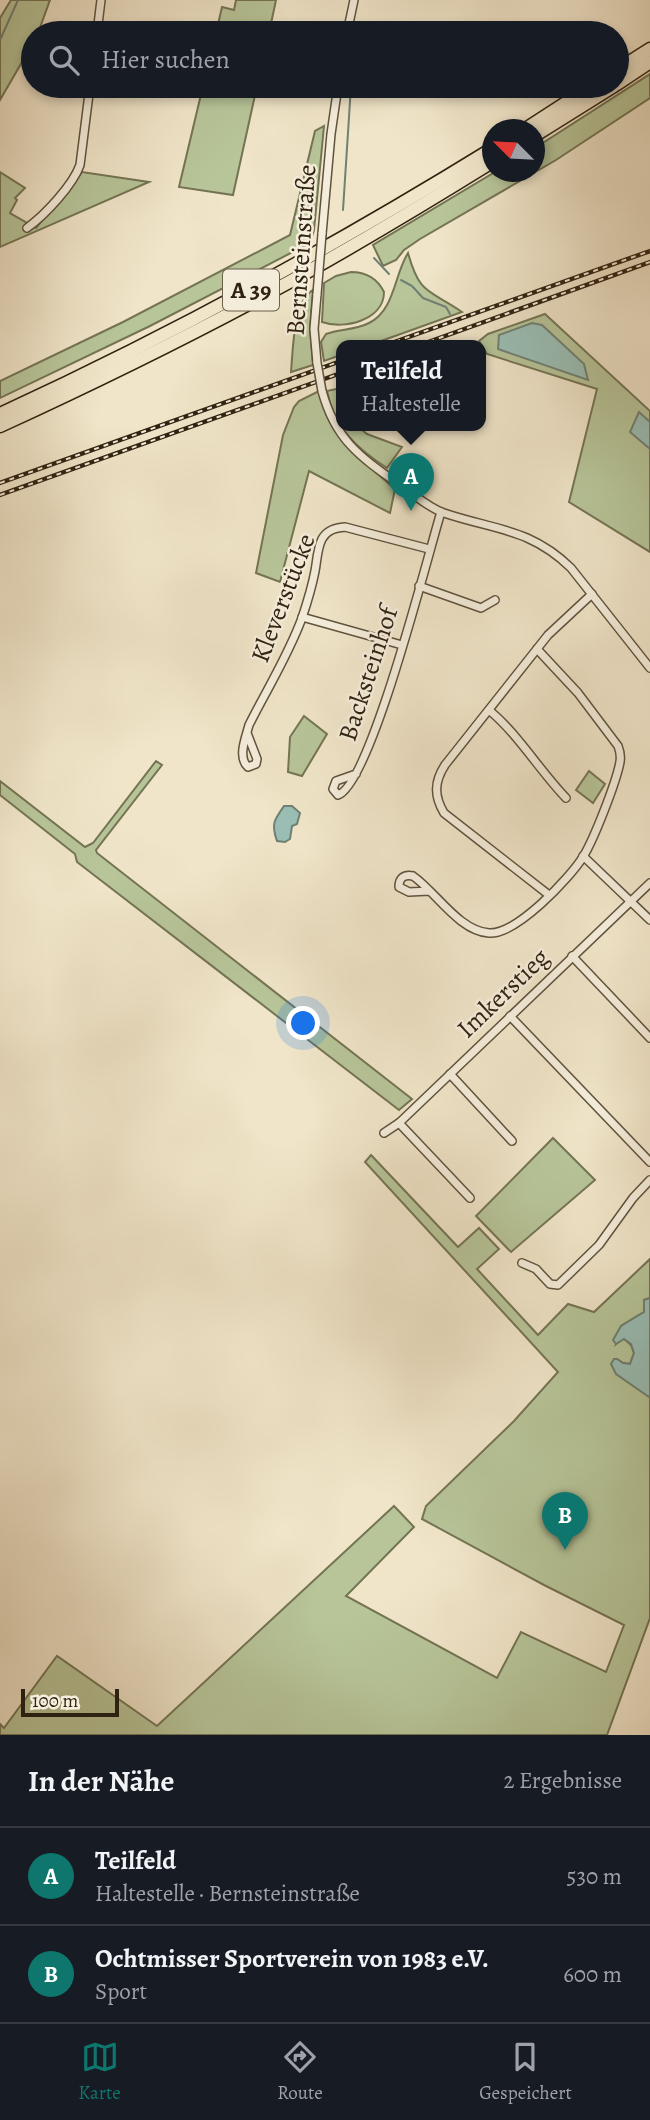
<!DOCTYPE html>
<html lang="de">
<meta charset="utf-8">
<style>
:root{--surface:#171b24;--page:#20242c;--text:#f1f3f6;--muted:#9ea1a6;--line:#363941;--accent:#0f766e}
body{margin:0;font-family:Alegreya,serif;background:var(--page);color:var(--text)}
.compass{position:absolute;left:482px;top:119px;width:63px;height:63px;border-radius:50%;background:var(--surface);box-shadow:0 4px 10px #0003;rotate:294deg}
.scale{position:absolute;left:21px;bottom:18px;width:98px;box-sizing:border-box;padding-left:7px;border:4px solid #302210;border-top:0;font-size:19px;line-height:24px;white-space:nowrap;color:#302210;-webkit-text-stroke:5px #f5eedc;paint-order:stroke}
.you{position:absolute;left:304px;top:1024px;width:24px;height:24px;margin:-18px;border:5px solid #fff;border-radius:50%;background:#1a73e8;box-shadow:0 0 0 10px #1a73e833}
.badge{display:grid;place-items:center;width:46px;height:46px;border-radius:50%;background:var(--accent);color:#fff;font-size:23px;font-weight:700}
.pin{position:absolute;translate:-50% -58px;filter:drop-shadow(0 2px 4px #0008)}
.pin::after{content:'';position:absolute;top:37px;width:24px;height:21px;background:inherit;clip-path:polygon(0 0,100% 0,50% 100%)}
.popup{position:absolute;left:336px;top:340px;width:150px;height:91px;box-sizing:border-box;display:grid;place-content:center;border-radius:14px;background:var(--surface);filter:drop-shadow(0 2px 5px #0005);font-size:23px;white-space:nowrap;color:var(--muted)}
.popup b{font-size:26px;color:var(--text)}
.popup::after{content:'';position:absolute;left:50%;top:100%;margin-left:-14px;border:14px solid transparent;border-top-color:var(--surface)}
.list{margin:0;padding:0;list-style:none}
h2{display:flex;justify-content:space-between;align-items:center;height:91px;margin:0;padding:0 28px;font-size:30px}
h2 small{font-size:23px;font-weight:400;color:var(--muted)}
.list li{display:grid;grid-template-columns:46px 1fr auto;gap:21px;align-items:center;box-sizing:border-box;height:98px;padding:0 28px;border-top:2px solid var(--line)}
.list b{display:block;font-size:26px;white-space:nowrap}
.list p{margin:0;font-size:23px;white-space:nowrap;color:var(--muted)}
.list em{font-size:23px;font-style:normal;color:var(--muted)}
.icon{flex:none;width:38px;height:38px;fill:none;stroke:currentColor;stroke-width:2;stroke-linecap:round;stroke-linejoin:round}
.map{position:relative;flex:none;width:650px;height:1735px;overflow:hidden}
.search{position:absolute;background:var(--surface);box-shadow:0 4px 10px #0003;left:21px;right:21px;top:21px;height:77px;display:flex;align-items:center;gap:18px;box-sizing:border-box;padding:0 24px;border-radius:38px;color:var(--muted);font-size:26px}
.sheet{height:287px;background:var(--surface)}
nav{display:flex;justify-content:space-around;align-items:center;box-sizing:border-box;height:98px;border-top:2px solid var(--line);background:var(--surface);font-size:19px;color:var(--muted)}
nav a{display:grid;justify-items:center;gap:4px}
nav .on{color:var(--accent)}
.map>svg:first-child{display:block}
.green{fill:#b7c599;stroke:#747454;stroke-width:2}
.water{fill:#9abfb6;stroke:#708074;stroke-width:2}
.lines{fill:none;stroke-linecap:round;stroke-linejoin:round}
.stream{stroke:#708074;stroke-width:2}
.street-casing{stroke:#60533e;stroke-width:10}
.highway-casing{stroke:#302210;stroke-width:15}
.street{stroke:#f5eedc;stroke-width:7}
.highway{stroke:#f0e5c9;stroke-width:12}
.rail-casing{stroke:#302210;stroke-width:4.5}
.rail{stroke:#f5eedc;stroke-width:2;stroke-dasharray:5;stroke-linecap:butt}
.street-bridge-casing{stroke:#60533e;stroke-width:10;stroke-linecap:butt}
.street-bridge{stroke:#f5eedc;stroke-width:7}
.labels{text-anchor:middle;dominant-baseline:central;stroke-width:5;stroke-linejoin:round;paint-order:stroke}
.shield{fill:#f5eedc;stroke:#6b5f4d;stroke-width:2}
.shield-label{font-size:24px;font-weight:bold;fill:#302210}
.street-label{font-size:26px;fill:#302210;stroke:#f5eedc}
</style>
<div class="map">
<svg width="650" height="1735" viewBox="0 0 650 1735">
<rect width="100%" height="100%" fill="#f0e5c9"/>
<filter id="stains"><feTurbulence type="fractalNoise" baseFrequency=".00286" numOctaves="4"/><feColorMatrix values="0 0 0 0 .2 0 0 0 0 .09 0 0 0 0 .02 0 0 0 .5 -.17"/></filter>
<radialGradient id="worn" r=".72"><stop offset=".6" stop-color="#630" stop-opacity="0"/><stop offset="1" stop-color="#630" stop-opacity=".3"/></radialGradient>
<!-- green -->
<g class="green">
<path d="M11,0H50L38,33H33V43L0,100V18Z"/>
<path d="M236,0H276L269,33H216L222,7L234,10Z"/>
<path d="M650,74V98L556,160L420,239L404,250L396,260L383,266L373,245L495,172H534L535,148Z"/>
<path d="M203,86H257L233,195L179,187Z"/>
<path d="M324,126L314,230L310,243L150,326L0,398V381L123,322L290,235L315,131Z"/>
<path d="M0,172L25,188L15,198L17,200L10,213L36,228L82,172L149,182L0,247Z"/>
<path d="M408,253C420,296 429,289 462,312L370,345H341V355L324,361L321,342L326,334C340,329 355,330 369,323C395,310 394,275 408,253Z"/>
<path d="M351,272C366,272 377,278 384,292C384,320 344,330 322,322L324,283L336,276Z"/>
<path d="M313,290L310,328L313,365L291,372C293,350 293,301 313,290Z"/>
<path d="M545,314L650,411V552L569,502L597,389L487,354L479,341L488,334Z"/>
<path d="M336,389L341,394V425H356L367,434L402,447L387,468C357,449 334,427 327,391Z"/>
<path d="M319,391C328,439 361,459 395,489L390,513L309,471L280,582L256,573L283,435L294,407L299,401Z"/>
<path d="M304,716L327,734L302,776L288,772L290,737Z"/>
<path d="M156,761L162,765L96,850L97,853L412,1099L399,1110L77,862L75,854L0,795V781L85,847L93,843Z"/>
<path d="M589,771L605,784L593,803L576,790Z"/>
<path d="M553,1138L595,1180L511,1252L476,1216Z"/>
<path d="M371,1155L458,1247L479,1228L499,1249L477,1269L538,1335L568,1304L594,1312L650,1259V1298L644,1300V1312L621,1326L616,1344L623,1338L631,1345L634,1353L630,1364L623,1363L617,1359L650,1396V1618L607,1735H0V1724L4,1728L57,1656L157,1726L394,1506L414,1527L346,1596L497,1678L521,1632L606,1672L624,1625L544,1585L422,1519L426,1506L514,1421L558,1372L365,1162Z"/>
</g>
<!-- water -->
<g class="water">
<path d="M532,323L542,325L584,364L588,380L498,349L499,335Z"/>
<path d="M639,412L650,422V449L630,432Z"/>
<path d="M284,806H292L300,813L297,824L292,826L290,839L285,842L277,841C271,824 274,820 284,806Z"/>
<path d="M650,1298V1396L649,1397L616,1374L611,1364L614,1359H617L623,1363L630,1364L634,1353L631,1344L624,1339L616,1344L613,1340L621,1326L644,1312V1300Z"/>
</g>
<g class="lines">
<!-- stream -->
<g class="stream">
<path d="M360,33L361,25"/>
<path d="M0,40L18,0"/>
<path d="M343,210L351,86"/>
<path d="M374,258L389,274"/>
<path d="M401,280L412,286L423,298L446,307L450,314"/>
</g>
<defs>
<g id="street">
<path d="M97,33L101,0"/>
<path d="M347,33L354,0"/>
<path d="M27,228C45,215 73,185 80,165L90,86"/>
<path d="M322,234L331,134L338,86"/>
<path d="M317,294L314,329L317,363"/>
<path d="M322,391C336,442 362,458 403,487C416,496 429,508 444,513C494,530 530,528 571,568L650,668"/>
<path d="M419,586L481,608L495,600"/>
<path d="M302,617L402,645"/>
<path d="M489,710C519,735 539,770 566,798"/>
<path d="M247,733L257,759L256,764L248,767C237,757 246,737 249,725C267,689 288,656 302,618C307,603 312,587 315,571C317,561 317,549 322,539C327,530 335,528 345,527L429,549"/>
<path d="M356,774L336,781L333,789L338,795C371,784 428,554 441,512"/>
<path d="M583,856L650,920"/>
<path d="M429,891L409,892L399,887C399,878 404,874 413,876C436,892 459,931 489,933C516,935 569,879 583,857C594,839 616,783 620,762C621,756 620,751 618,746L578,693L537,649"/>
<path d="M549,895L444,813C434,796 434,782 445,765L548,635L592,594"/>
<path d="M572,956L650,1038"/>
<path d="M510,1016L650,1162"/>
<path d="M450,1074L512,1141"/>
<path d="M399,1123L470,1198"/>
<path d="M384,1133L399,1123L650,883"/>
<path d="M522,1263L536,1269L550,1284L558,1285L599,1245L633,1198L650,1180"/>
</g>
<g id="highway">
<path d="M617,70L650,49"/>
<path d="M617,84L650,62"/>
<path d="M524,130L592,86"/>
<path d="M534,136L614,86"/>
<path d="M0,414C170,336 333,247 492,149"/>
<path d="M0,426C98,381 196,333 291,281C359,243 426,203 492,162"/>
</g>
</defs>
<!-- street casing -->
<use href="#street" class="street-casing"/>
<!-- highway casing -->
<use href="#highway" class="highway-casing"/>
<!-- street -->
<use href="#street" class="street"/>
<!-- highway -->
<use href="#highway" class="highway"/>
<defs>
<g id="rail">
<path d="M386,345L650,251"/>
<path d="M420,345L650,262"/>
<path d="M0,483L341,361"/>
<path d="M0,495L341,373"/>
</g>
</defs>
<!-- rail casing -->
<use href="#rail" class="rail-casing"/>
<!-- rail -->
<use href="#rail" class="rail"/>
<defs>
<g id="street-bridge">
<path d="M317,294L322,234"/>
<path d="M317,363L322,391"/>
</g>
</defs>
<!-- street-bridge casing -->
<use href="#street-bridge" class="street-bridge-casing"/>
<!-- street-bridge -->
<use href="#street-bridge" class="street-bridge"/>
</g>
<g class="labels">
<!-- shield labels -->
<rect class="shield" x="223" y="269.5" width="56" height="41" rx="5"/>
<g class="shield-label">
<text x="251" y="290">A 39</text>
</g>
<!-- street labels -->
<g class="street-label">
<text transform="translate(301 250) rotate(-86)">Bernsteinstraße</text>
<text transform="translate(283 598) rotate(-69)">Kleverstücke</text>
<text transform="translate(368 674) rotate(-72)">Backsteinhof</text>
<text transform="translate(503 993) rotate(-44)">Imkerstieg</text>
</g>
</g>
<rect width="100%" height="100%" filter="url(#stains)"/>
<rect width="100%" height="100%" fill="url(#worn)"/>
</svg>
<svg class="compass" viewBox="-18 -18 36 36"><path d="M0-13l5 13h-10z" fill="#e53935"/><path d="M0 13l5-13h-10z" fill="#9ea1a6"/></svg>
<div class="scale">100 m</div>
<div class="you"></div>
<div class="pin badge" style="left:411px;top:511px">A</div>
<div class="popup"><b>Teilfeld</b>Haltestelle</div>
<div class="pin badge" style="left:565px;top:1550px">B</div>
<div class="search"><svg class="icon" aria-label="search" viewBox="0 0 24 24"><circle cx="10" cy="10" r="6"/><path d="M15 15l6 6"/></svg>Hier suchen</div>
</div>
<section class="sheet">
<h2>In der Nähe<small>2 Ergebnisse</small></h2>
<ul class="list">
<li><span class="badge">A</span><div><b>Teilfeld</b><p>Haltestelle · Bernsteinstraße</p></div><em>530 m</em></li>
<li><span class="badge">B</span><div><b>Ochtmisser Sportverein von 1983 e.V.</b><p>Sport</p></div><em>600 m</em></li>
</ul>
</section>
<nav>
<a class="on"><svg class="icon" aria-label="map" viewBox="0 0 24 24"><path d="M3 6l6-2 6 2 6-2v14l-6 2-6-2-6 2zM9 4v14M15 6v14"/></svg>Karte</a>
<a><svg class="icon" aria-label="directions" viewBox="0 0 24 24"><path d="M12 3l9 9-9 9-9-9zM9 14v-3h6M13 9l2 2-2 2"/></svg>Route</a>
<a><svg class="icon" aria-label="saved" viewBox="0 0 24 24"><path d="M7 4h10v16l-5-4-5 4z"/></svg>Gespeichert</a>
</nav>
